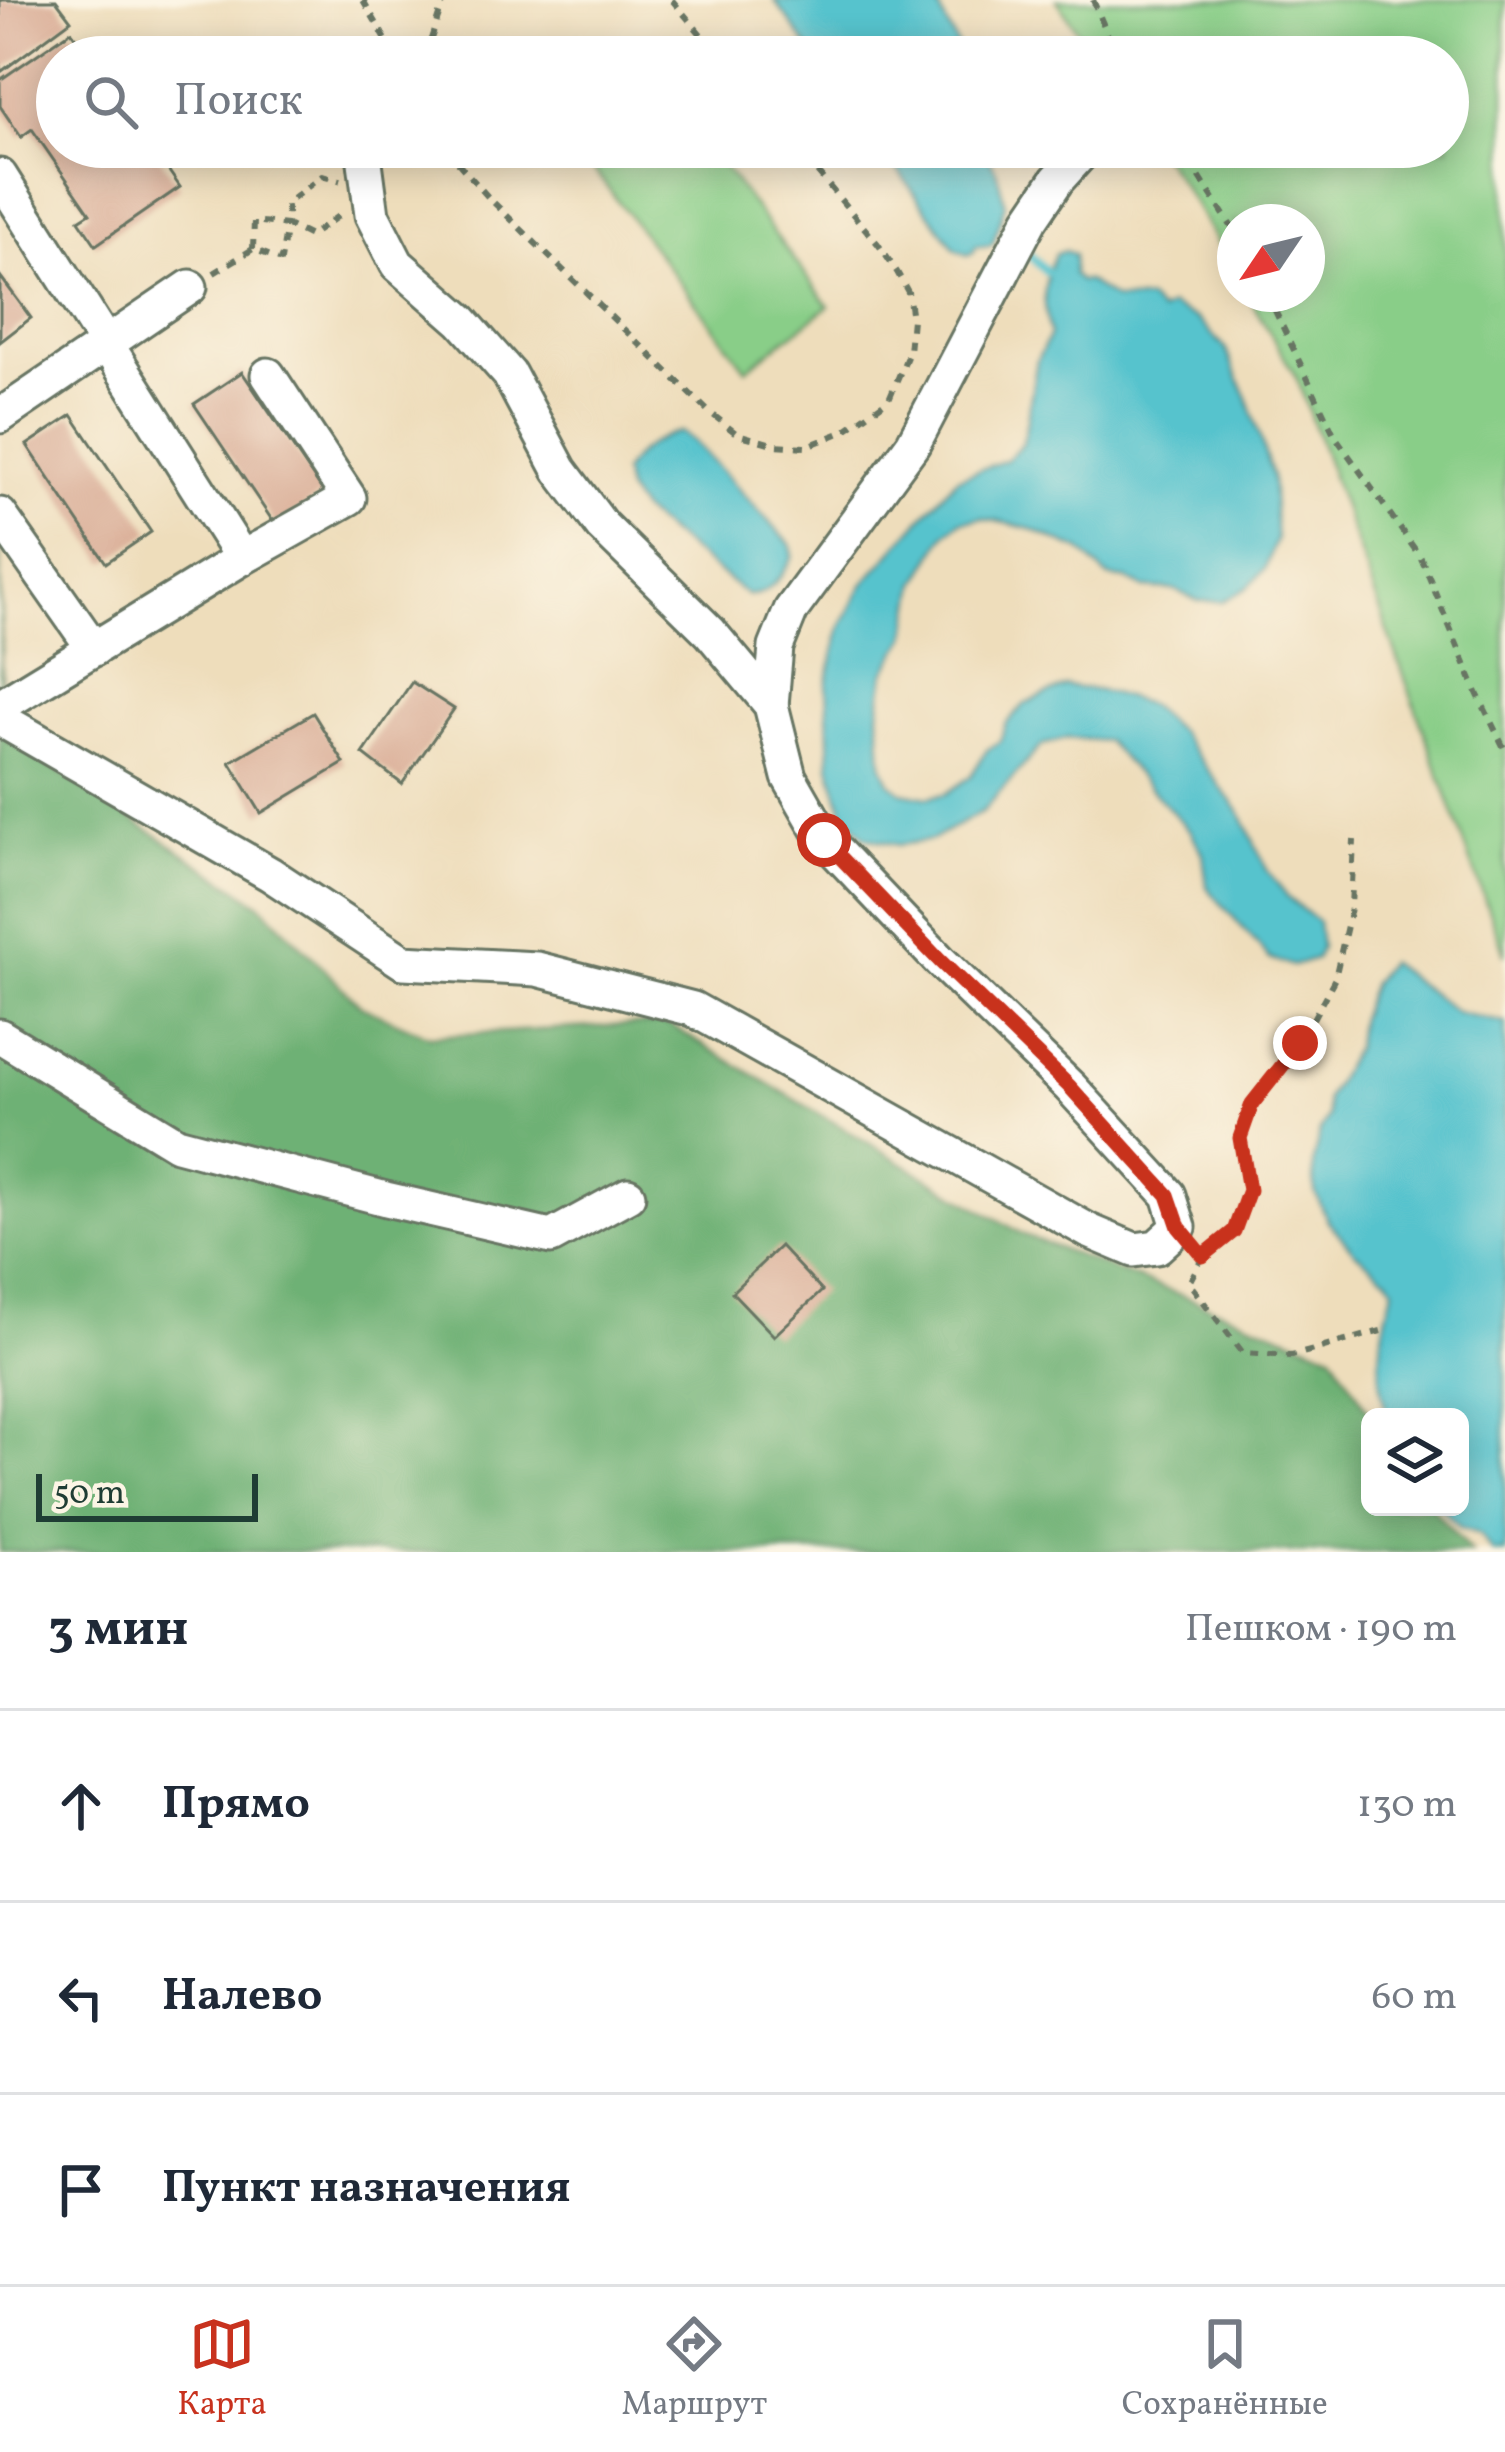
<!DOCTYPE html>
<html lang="ru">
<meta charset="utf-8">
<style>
:root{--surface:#fff;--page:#f2f2f3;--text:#1f2937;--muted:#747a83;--line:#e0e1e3;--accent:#c8321e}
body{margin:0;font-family:Vollkorn,serif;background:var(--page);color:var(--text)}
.controls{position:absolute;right:36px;bottom:36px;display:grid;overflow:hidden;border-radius:18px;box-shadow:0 6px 30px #0003}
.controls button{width:108px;height:108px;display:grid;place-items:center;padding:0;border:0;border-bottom:3px solid var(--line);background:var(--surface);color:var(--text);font:60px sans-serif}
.compass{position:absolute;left:1217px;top:204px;width:108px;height:108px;border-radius:50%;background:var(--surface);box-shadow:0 6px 30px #0003;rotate:235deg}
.scale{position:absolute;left:36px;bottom:30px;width:222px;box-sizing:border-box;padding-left:12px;border:6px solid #1f3d34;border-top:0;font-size:33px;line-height:42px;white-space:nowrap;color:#1f3d34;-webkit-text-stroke:9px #fcf5e5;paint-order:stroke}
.stop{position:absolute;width:36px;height:36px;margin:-27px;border:9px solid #c8321e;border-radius:50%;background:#fff}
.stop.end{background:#c8321e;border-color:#fff;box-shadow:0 3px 12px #0008}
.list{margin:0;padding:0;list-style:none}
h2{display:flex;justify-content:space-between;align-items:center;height:156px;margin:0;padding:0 48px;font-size:51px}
h2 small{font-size:39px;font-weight:400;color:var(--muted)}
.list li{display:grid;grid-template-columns:78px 1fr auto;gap:36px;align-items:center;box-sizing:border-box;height:192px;padding:0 48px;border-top:3px solid var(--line)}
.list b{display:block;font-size:45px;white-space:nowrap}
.list em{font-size:39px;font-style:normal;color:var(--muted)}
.icon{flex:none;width:66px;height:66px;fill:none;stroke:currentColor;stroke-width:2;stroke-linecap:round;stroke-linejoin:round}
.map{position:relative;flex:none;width:1505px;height:1552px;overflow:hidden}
.search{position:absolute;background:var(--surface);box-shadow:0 6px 30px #0003;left:36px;right:36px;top:36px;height:132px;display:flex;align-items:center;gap:30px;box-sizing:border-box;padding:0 42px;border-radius:66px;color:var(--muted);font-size:45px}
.sheet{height:732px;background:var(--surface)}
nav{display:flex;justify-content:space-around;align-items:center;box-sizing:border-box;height:168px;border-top:3px solid var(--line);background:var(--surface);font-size:33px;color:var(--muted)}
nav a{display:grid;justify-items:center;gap:6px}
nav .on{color:var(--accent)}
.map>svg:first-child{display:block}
.green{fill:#89ce88;stroke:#54865e;stroke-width:3}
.forest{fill:#6eb174;stroke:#467754;stroke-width:3}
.water{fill:#56c3cd;stroke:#3a8080;stroke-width:3}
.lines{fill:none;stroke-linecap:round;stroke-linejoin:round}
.stream{stroke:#56c3cd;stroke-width:9}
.building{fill:#d7a790}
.minor-casing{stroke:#677563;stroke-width:39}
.path{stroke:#677563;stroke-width:6;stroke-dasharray:9 9;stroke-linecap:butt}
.minor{stroke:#fff;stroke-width:33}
.route{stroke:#c8321e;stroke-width:15}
</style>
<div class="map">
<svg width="1505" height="1552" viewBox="0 0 1505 1552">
<rect width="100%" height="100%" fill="#fcf5e5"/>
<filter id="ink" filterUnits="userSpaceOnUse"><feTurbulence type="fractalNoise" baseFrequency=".00833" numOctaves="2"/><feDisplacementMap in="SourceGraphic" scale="24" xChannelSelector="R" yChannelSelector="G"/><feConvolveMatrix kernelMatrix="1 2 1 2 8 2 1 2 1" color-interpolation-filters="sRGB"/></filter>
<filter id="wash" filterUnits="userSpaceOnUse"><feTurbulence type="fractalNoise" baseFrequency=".004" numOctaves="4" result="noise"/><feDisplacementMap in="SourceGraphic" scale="48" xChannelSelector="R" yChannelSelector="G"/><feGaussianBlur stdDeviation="2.7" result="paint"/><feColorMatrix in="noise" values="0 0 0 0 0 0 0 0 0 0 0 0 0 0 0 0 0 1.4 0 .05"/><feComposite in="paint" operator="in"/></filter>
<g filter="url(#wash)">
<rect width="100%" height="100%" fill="#edb"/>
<!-- green -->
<g class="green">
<path d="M1057,0H1505V956L1297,379L1247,294H1307V222H1235V273L1196,207L1156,147H1448V57H1095Z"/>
<path d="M623,147H709L829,306L746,369L594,170Z"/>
</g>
<!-- forest -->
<path class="forest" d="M0,517L2,733L259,903L361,1006L429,1036L666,1023L1024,1235L1332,1353L1372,1417L1370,1507H1431L1471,1552H0Z"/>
<!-- water -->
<g class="water">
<path d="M774,0H935L963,57H815Z"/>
<path d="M881,147H983L997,172L1005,204L993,243L989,246H976L973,253L967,255L955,249Z"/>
<path d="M1065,251L1074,254L1073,275L1079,281H1087L1115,300H1148L1160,312L1170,306L1197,319L1225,348L1248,400L1272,476L1276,540L1265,569L1247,588L1223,601H1198L1175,590L1144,588L1128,580L1108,577L1080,550L1028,528L982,518L961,521L946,533L917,583L907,637L885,672L879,713L882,763L890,783L902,792L928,797L945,794L970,777L987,750L1000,741L1006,724L1025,704L1066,686L1108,692L1147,704L1178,731L1240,812L1267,870L1288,898L1318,922L1321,948L1316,959L1293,966L1270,959L1207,887L1203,854L1191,832L1106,741L1068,738L1042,745L983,811L932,840L898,845L865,837L843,811L830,766L827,684L840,629L862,586L957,478L1006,460L1023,443L1037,360L1050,335C1043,302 1041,285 1055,254Z"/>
<path d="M681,432L693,441L791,545L793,556C784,574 769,597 747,595L641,511L627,492L623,473C635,452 657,436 681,432Z"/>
<path d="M1388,962L1456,1012L1505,1023V1552H1492L1479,1534L1461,1528L1440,1507H1460V1417H1388C1373,1371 1381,1333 1394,1287L1387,1278L1354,1251L1328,1221L1315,1192L1313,1162L1320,1131L1328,1117L1326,1100L1355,1047L1358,1021L1372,983Z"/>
</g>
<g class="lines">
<!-- stream -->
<path class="stream" d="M1024,250L1047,272"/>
</g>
<g id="blocks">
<!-- building -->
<g class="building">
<path d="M0,0H56L71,20L2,71L0,68Z"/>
<path d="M71,31L90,57H57V147H152L180,187L96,245L79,220L90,213L32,129L21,137L0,106V80Z"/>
<path d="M0,276L31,318L0,342Z"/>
<path d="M242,372L324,493L276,526L194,404Z"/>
<path d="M72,415L151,532L106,563L27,445Z"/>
<path d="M412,682L454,709L402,784L363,754Z"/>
<path d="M313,713L344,763L261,813L230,762Z"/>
<path d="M780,1246L822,1291L774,1336L732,1292Z"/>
</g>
</g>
</g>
<g filter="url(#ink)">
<use href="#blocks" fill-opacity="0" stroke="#677563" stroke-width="3"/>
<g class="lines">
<defs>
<g id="minor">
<path d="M0,176L242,558"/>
<path d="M0,416L190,287"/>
<path d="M0,515L94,649"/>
<path d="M771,705L776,647L791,610L913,444L1030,220L1057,180L1087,147"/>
<path d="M0,706L242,558L349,498L268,375"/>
<path d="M0,719L270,874L403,962L537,969L693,1009L1089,1231L1134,1250L1157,1247L1179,1227L1169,1195L1070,1087L940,961L825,840L789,777L771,705L710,632L602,526L560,470L509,374L462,321L397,264L372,215L363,147"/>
<path d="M0,1036L177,1144L386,1199L551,1237L628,1195"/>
</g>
</defs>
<!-- minor casing -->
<use href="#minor" class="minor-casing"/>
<!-- path -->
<g class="path">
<path d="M363,0L396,57"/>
<path d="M672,0L720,57"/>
<path d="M1093,0L1117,57"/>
<path d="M425,57L444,0"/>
<path d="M449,147L460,165L489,198L707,410L737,434L776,445L805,447L843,432L889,399L909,352L912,319L908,292L897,272L878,244L796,147"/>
<path d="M1180,147L1235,232"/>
<path d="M253,249L254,221L287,225V203L322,176L340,181"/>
<path d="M214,273L253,249L281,260L287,225L310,236L344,212"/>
<path d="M1267,294L1335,436L1421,558L1478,695L1505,750"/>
<path d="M1196,1248L1203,1256L1234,1231L1249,1190L1240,1138L1252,1104L1300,1043L1335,978L1351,908L1354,840"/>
<path d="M1203,1256L1189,1283L1243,1353L1292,1356L1381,1331"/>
</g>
<!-- minor -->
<use href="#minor" class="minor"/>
</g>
</g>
<g class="lines" filter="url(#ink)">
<!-- route -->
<path class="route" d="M824,840L940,961L1070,1087L1168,1195L1179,1227L1203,1256L1234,1231L1249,1190L1240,1138L1252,1104L1300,1043"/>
</g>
</svg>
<div class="controls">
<button><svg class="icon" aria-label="layers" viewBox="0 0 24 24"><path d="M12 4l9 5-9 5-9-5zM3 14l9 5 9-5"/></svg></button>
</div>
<svg class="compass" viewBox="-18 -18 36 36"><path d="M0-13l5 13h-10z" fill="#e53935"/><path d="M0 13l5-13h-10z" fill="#747a83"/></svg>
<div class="scale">50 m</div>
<div class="stop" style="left:824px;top:840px"></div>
<div class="stop end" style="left:1300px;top:1043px"></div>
<div class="search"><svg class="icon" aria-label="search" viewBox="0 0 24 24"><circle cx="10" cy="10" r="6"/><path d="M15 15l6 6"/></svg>Поиск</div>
</div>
<section class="sheet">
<h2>3 мин<small>Пешком · 190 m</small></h2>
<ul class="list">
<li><svg class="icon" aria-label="ahead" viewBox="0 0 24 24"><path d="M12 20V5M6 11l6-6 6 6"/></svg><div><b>Прямо</b></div><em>130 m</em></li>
<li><svg class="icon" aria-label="left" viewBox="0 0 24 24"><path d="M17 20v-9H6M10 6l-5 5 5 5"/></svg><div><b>Налево</b></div><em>60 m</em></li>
<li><svg class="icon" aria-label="arrive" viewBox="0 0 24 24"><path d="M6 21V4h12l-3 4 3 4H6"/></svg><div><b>Пункт назначения</b></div></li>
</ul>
</section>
<nav>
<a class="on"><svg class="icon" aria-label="map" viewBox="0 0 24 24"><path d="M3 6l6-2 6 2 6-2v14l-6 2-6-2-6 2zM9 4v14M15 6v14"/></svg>Карта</a>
<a><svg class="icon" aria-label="directions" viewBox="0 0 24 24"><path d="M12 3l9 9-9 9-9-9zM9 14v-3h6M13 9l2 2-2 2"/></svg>Маршрут</a>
<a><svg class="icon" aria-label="saved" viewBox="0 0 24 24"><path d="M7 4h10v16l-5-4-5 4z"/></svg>Сохранённые</a>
</nav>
